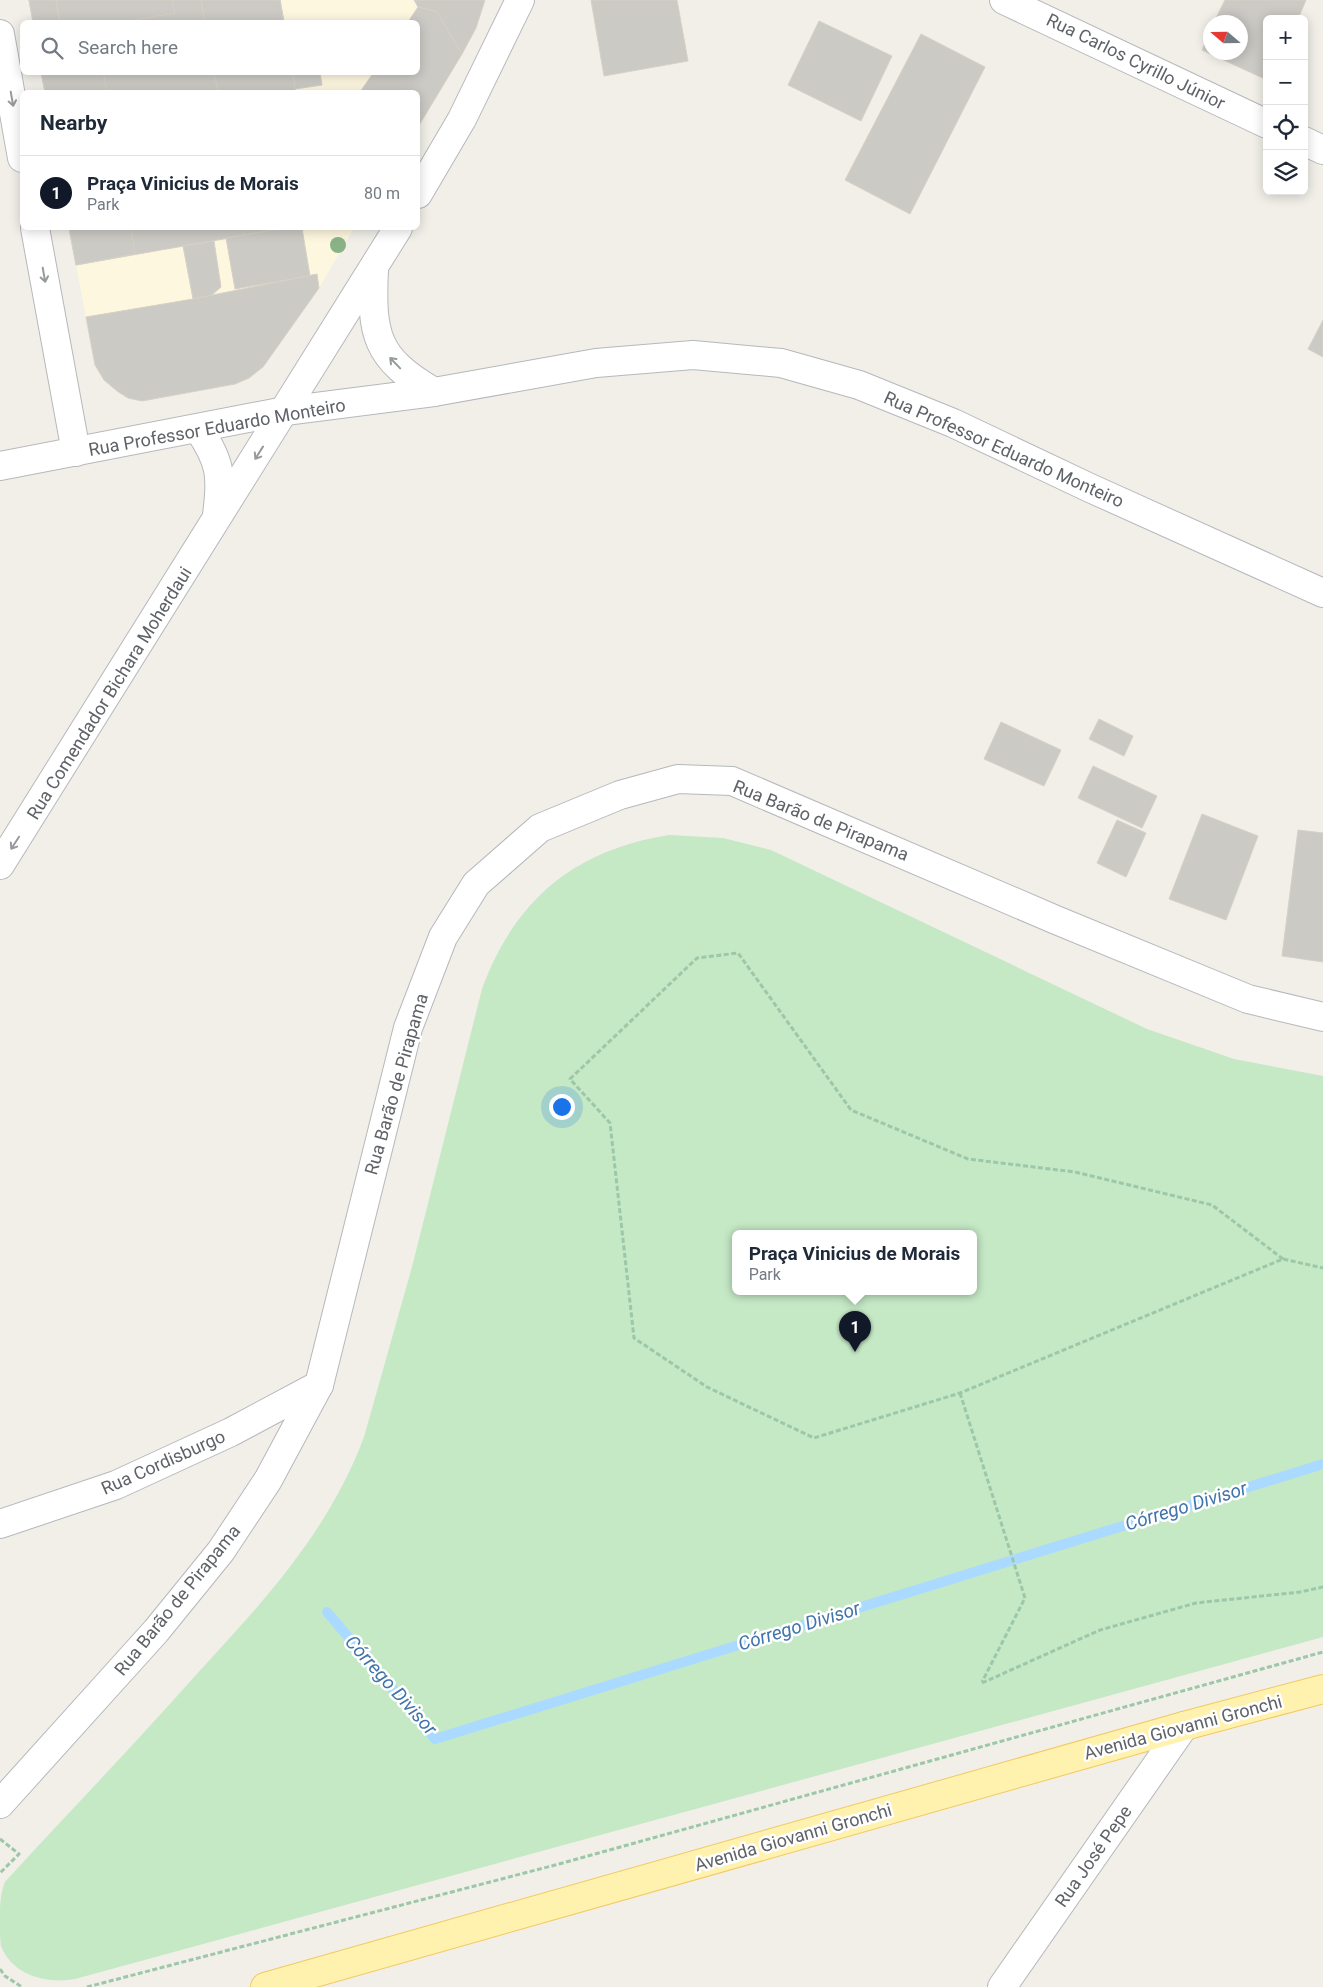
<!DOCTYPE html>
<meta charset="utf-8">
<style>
:root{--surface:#fff;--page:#f6f6f7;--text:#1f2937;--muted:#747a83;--line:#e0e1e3;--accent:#111827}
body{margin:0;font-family:Roboto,sans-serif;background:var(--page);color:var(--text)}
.controls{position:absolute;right:15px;top:15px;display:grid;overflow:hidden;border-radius:8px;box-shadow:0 2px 12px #0003}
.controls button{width:45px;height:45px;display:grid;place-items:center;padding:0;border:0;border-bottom:1px solid var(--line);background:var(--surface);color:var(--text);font:25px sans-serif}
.compass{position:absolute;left:1203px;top:15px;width:45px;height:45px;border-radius:50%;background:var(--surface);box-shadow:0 2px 12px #0003;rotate:290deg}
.you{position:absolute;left:561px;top:1106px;width:18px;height:18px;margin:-12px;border:4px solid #fff;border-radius:50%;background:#1a73e8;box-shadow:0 0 0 8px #1a73e833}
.badge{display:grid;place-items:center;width:32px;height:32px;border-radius:50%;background:var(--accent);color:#fff;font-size:16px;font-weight:700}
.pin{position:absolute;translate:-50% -41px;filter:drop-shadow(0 1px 2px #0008)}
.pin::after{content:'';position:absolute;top:26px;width:18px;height:15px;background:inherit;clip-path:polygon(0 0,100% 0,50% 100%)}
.popup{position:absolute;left:732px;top:1230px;width:245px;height:65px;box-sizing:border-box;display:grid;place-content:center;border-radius:8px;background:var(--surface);filter:drop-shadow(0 1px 4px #0005);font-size:16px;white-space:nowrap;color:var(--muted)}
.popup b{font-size:19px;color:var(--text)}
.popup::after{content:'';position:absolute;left:50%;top:100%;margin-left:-10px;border:10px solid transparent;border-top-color:var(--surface)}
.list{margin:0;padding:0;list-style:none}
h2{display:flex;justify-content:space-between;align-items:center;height:65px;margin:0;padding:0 20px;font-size:21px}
h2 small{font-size:16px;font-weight:400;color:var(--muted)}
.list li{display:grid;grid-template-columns:32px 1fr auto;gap:15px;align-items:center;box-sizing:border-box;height:75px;padding:0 20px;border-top:1px solid var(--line)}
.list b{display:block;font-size:19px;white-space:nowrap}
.list p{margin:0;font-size:16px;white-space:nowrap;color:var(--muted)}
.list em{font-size:16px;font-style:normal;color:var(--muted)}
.icon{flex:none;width:28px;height:28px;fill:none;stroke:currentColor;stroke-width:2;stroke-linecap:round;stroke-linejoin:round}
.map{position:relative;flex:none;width:1323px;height:1987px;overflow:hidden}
.search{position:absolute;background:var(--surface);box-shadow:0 2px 12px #0003;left:20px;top:20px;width:400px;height:55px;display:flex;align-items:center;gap:12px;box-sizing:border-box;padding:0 18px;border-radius:8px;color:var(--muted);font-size:19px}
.panel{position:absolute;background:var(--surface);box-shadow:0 2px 12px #0003;left:20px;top:90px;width:400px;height:140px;border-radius:8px}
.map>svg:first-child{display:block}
.commercial{fill:#fef7e0}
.green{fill:#c5e8c5;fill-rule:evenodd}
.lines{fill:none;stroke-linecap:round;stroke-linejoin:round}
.stream{stroke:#aadaff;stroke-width:10}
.building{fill:#cccac5;stroke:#d6d1c6}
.minor-casing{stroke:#b5b8bc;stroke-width:30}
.major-casing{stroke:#f2c960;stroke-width:30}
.path{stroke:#9cc7a9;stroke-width:3;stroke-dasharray:5 2.5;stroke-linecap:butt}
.minor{stroke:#fff;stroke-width:28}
.major{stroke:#fff2af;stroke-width:28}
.tree{fill:#89b387}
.oneway{stroke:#979a9d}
.labels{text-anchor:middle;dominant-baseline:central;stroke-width:5;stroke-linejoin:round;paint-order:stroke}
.street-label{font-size:18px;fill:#5f6368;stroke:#fff}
.water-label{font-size:19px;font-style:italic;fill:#4174aa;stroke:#fff}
</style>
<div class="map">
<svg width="1323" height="1987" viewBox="0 0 1323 1987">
<rect width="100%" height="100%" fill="#f1efe8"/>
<!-- commercial -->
<g class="commercial">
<path d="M29,0H485L476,28L418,127V92H45L41,73L418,72V22H33Z"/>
<path d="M69,228H354L319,288L263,367L249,378L142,401L128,398L117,391L104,380L95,365Z"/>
</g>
<!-- green -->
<path class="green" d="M669,835L723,838L771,850L1147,1029L1234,1059L1323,1076V1637L75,1979C47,1984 13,1976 1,1946C0,1939 0,1927 0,1919C0,1906 0,1894 5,1882C68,1813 133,1746 195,1676C263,1602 328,1533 364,1437L412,1267L482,989C515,899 575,850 669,835ZM736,1233H974V1291H736Z"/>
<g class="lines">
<!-- stream -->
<path class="stream" d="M327,1612L435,1739L1323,1464"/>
</g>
<!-- building -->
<g class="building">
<path d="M29,0H280L284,22H33Z"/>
<path d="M29,0H56L60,22H33Z"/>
<path d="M56,0H172L175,13L123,22H60Z"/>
<path d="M201,0H280L284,22H205Z"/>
<path d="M414,0H485L476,28L462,54L437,12L418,7Z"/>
<path d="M591,0H677L688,61L604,76Z"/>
<path d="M1225,0H1306L1298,19H1267V80L1202,50L1210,31V52H1240V22H1214Z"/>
<path d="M418,7L437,12L462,54L418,127V92H360L374,72H418V22H408Z"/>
<path d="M819,21L892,56L861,121L788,85Z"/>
<path d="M921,34L985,67L910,214L845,180Z"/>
<path d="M41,72H293L296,92H45Z"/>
<path d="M41,72H103L107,92H45Z"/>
<path d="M214,72H293L296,92H218Z"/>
<path d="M293,72H320L322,85L295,89Z"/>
<path d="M69,228H286L76,265Z"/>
<path d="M69,228H131L135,254L76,265Z"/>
<path d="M242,228H286L244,235Z"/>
<path d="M286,228H302L310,276L235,289L226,238Z"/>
<path d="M214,241L221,287L212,295L193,299L183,246Z"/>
<path d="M317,274L319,288L263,367L249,378L235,384L142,401L128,398L117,391L104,380L95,365L86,317L193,299Z"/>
<path d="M1323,320V357L1308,349Z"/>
<path d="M1099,719L1133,736L1124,756L1089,739Z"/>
<path d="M1001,722L1061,750L1044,786L984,759Z"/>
<path d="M1093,766L1157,796L1142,828L1078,798Z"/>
<path d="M1202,814L1258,836L1226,920L1169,899Z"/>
<path d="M1117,820L1146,833L1126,877L1097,863Z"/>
<path d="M1298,830L1323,833V962L1282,956Z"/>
</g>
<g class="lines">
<defs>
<g id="minor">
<path d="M1004,0L1267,124"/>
<path d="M0,34L22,158"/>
<path d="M1304,141L1323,150"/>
<path d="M418,194L462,119L520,0"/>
<path d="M35,228L76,452"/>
<path d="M374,269C371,334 375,358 434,392"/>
<path d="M199,430C221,462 222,477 217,515"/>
<path d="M0,466L285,411L434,392L596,363L693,355L781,363L859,385L953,423L1090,488L1323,593"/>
<path d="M0,865L398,228"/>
<path d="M0,1524L116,1485L231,1432L319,1385"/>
<path d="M0,1804L156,1631L221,1551L268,1480L319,1385L408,1028L443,937L476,884L540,828L620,795L678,779L732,781L1056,920L1248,999L1323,1017"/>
<path d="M1002,1987L1184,1726"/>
</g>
<path id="major" d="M265,1987L1184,1726L1323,1689"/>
</defs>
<!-- minor casing -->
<use href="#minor" class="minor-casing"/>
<!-- major casing -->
<use href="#major" class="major-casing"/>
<!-- path -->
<g class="path">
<path d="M1283,1259L1212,1205L1075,1172L968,1159L851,1110L738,953L697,958L570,1079L610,1123L634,1338L707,1387L814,1438L960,1393L1283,1259L1323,1268"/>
<path d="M960,1393L1025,1598L982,1682"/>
<path d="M982,1683L1100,1630L1196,1603L1300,1592L1323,1587"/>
<path d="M0,1839L19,1854L0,1873"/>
<path d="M0,1969L5,1976L22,1987"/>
<path d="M87,1987L559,1864L1323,1652"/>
</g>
<!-- minor -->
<use href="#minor" class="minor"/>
<!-- major -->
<use href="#major" class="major"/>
</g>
<!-- trees -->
<circle class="tree" cx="338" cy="245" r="8"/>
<!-- one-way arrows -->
<defs><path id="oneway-shaft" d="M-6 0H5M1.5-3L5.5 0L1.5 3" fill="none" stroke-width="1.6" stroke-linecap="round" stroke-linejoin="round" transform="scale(1.25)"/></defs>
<g class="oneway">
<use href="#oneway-shaft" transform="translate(12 99) rotate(80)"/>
<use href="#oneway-shaft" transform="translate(44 275) rotate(80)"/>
<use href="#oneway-shaft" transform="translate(395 363) rotate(-134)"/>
<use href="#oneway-shaft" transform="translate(259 453) rotate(122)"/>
<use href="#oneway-shaft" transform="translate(15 843) rotate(123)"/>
</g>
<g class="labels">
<!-- street labels -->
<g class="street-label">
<text transform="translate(1136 61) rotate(26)">Rua Carlos Cyrillo Júnior</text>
<text transform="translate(217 427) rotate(-10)">Rua Professor Eduardo Monteiro</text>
<text transform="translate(1004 449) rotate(24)">Rua Professor Eduardo Monteiro</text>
<text transform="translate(109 693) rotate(-58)">Rua Comendador Bichara Moherdaui</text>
<text transform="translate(821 820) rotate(22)">Rua Barão de Pirapama</text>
<text transform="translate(396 1084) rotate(-74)">Rua Barão de Pirapama</text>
<text transform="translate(163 1462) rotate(-24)">Rua Cordisburgo</text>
<text transform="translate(177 1600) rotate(-51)">Rua Barão de Pirapama</text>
<text transform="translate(1183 1727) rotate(-15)">Avenida Giovanni Gronchi</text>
<text transform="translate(793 1837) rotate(-16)">Avenida Giovanni Gronchi</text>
<text transform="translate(1093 1856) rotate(-55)">Rua José Pepe</text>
</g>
<!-- water labels -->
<g class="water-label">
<text transform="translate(1186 1506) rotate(-17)">Córrego Divisor</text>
<text transform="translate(799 1626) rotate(-17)">Córrego Divisor</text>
<text transform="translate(391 1685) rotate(48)">Córrego Divisor</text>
</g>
</g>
</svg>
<div class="controls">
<button>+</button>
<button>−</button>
<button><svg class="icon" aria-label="locate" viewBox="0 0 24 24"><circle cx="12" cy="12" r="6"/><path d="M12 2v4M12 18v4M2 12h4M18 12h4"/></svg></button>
<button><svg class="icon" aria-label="layers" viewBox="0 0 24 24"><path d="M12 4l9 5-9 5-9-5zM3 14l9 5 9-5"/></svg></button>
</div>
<svg class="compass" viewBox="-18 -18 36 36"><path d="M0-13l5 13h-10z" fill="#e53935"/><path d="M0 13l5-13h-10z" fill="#747a83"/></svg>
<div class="you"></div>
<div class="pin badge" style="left:855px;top:1352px">1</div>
<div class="popup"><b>Praça Vinicius de Morais</b>Park</div>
<div class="search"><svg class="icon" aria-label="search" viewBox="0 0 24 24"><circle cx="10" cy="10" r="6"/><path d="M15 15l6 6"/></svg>Search here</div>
<section class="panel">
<h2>Nearby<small></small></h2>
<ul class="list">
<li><span class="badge">1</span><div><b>Praça Vinicius de Morais</b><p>Park</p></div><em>80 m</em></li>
</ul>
</section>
</div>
